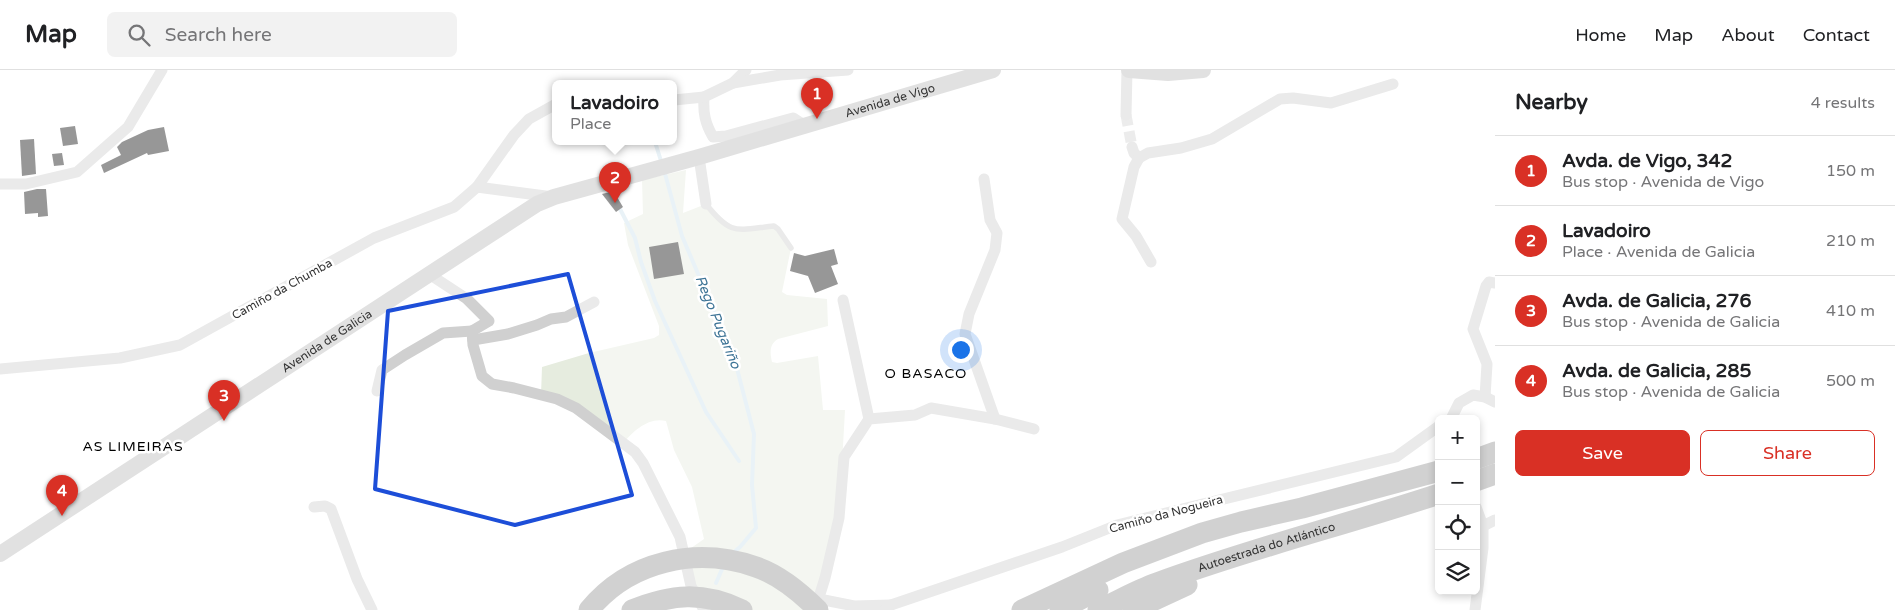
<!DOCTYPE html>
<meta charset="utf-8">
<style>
:root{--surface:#fff;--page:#f2f2f2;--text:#202124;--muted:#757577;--line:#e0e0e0;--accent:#d93025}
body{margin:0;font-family:"Varela Round",sans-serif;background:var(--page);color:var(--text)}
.controls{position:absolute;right:15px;bottom:15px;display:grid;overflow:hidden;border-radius:8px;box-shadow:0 2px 8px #0003}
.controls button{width:45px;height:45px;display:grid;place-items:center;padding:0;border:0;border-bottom:1px solid var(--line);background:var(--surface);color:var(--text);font:25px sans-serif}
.you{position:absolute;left:960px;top:279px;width:18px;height:18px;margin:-12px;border:4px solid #fff;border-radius:50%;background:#1a73e8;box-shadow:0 0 0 8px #1a73e833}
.badge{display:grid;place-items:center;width:32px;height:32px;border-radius:50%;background:var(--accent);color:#fff;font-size:16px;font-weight:700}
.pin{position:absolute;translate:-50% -41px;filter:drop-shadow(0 1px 2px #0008)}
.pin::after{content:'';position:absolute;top:26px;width:18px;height:15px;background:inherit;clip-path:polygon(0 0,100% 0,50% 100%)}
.popup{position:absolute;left:552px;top:10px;width:125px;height:65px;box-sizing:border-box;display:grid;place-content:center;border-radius:8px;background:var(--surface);filter:drop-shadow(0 1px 4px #0005);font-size:16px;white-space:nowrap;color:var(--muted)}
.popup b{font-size:19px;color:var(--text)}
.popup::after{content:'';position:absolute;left:50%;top:100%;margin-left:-10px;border:10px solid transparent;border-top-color:var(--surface)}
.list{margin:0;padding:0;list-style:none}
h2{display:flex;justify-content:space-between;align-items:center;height:65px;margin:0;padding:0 20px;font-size:21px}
h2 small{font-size:16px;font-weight:400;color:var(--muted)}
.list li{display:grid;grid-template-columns:32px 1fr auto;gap:15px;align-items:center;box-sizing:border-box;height:70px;padding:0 20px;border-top:1px solid var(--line)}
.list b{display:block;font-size:19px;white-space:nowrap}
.list p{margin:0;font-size:16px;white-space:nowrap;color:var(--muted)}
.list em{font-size:16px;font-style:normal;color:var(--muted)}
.actions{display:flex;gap:10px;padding:15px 20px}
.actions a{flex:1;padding:11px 0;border:1px solid var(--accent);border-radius:8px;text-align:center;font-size:18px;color:var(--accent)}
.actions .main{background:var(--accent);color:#fff}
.icon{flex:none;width:28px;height:28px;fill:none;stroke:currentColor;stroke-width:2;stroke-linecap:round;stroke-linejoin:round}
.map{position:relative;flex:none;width:1495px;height:540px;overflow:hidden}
header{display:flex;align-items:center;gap:30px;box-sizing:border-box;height:70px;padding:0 25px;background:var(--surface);border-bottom:1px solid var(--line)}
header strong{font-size:24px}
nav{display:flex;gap:28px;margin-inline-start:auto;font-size:18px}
.search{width:350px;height:45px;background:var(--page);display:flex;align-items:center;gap:12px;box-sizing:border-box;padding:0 18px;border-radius:8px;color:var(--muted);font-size:19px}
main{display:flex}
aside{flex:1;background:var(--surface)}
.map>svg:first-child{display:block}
.green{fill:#e6ecdf}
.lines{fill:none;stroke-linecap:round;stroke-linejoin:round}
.stream{stroke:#cfe2ee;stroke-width:4}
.building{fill:#1a1a1a}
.minor-tunnel{stroke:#d6d6d6;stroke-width:11;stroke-dasharray:11 5.5;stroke-linecap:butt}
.service{stroke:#d0d0d0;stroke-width:5.5}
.minor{stroke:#d0d0d0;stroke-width:11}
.secondary{stroke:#bdbdbd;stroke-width:16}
.motorway{stroke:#9a9a9a;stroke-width:21}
.motorway-bridge{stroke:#9a9a9a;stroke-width:21}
.marked{fill:none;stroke:#1d4ed8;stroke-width:4;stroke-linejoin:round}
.labels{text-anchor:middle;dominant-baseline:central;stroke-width:5;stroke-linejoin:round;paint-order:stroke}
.street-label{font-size:12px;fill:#333;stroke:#fff}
.water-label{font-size:14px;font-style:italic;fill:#3f7597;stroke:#fff}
.neighbourhood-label{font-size:14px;letter-spacing:1px;fill:#000;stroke:#fff}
</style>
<header>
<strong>Map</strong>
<div class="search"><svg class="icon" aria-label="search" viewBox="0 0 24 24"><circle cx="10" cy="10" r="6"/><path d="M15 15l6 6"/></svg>Search here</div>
<nav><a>Home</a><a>Map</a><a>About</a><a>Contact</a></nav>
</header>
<main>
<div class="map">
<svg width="1495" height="540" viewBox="0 0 1495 540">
<rect width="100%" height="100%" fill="#fff"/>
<!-- green -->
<path class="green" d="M686,100L683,143L706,134L731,158L774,156L791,178L782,222L787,225L827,229L828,256L778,269C769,274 770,283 772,292L777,293L818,286L823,340H845L839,448L815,540H704L684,483L704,469L692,417L674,380L666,351C648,347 634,361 623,373L576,338L541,325L542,297L589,283L654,268L659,265V256L628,175L624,153L643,144L642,110Z"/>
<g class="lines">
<!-- stream -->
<g class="stream">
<path d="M655,72L662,94"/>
<path d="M664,100L682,166L735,291L754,364L752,415L756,458L740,477L733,483"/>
<path d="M620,139L635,168L641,192L655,231L706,342L739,391"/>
<path d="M716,513L723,497"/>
</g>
</g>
<!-- building -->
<g class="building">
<path d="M75,56L78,74L63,76L60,58Z"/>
<path d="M164,57L169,81L148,85L147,83L104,103L101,95L121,85L117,77L122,72L148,60Z"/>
<path d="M34,69L36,104L22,106L20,70Z"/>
<path d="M62,83L64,95L54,96L52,84Z"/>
<path d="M37,119H46L48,146L38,147V143L25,144L24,122Z"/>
<path d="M610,122L617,127L623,137L616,142L602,124Z"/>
<path d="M678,172L684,204L654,209L649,177Z"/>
<path d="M834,179L838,194L831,196L838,214L815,223L808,206L790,201L794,183L805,186Z"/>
</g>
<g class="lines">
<!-- minor-tunnel -->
<path class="minor-tunnel" d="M1126,45L1132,77"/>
<!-- service -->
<path class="service" d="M706,134C731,166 736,160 774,156L778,159L791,178"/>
<!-- minor -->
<g class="minor">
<path d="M746,0L733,13L704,27C703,43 705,53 713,67L726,66L793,48L804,55"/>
<path d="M733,13L780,5L848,0"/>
<path d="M674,30L704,27"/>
<path d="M1126,45L1127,0"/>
<path d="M1132,77L1134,83L1139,88"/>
<path d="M699,87L706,134"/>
<path d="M984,109L990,150L997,163L995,180L969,244L965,264L995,349"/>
<path d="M0,114H26L77,102L128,57L162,0"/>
<path d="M477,117L514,65L529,49L556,34"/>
<path d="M1151,192L1136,166L1122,149L1134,97L1139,88L1148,83L1181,78L1212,69L1280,29L1293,28L1331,33L1393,14"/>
<path d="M429,204L467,229L489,251L472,261L473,275L482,306L492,314L514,318L557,329L576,338L635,382L643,393L680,467L691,516L704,540"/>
<path d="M843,230L869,349"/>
<path d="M473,270L508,264L537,255L551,249L566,247L594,232"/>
<path d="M0,299L120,288L180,275L374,168L454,137L477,117L553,127"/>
<path d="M377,321L382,300L405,285L443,263L472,261"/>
<path d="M1485,327L1487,294L1473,259L1486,216L1489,212L1495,213"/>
<path d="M1451,349L1459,333L1473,325L1485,327L1495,332"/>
<path d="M314,437L325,436L331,439L357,509L372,540"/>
<path d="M1483,456L1495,450"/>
<path d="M819,529L854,536L891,535"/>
<path d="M815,540L825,508L839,448L844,387L869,349L915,345L931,338L995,349L1034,359"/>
<path d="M884,540L891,535L1062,477L1117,455L1396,387L1439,356"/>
<path d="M1475,540L1483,478V456L1476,437"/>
</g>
<!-- secondary -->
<g class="secondary">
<path d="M1129,0L1168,3L1203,0"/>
<path id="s1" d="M0,484L537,134L554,127L699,87L993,0"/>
</g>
<!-- motorway -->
<g class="motorway">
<path d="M1476,389L1495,382"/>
<path d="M1476,411L1495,404"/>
<path d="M1022,540L1123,493L1202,463L1241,452L1302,438L1439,401"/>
<path d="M1060,540L1098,520"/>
<path id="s2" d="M1098,540C1118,531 1137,520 1157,513C1249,479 1345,455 1439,424"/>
<path d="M1133,540L1187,515"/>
</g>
<!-- motorway-bridge -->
<g class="motorway-bridge">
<path d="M589,540C629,491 696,476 756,497C780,505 800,522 818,540"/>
<path d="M632,540C671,524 703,521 742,540"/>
</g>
</g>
<!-- marked area -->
<path d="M0 0H1495V540H0ZM568,204L632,425L515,455L375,419L388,241Z" fill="#fff" fill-opacity=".55" fill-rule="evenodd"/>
<path class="marked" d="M568,204L632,425L515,455L375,419L388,241Z"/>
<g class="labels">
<!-- street labels -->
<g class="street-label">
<text stroke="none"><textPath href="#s1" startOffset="1009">Avenida de Vigo</textPath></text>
<text transform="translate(282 219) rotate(-29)">Camiño da Chumba</text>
<text stroke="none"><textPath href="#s1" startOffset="390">Avenida de Galicia</textPath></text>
<text transform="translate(1166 444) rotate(-15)">Camiño da Nogueira</text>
<text stroke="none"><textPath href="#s2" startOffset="180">Autoestrada do Atlántico</textPath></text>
</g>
<!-- water labels -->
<g class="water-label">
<text transform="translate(718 252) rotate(68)">Rego Pugariño</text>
</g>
<!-- neighbourhood labels -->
<g class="neighbourhood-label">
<text x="926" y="303">O BASACO</text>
<text x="133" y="376">AS LIMEIRAS</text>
</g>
</g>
</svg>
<div class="controls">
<button>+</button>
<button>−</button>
<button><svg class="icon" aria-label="locate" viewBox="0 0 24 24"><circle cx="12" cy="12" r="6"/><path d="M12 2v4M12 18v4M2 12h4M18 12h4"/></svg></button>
<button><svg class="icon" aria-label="layers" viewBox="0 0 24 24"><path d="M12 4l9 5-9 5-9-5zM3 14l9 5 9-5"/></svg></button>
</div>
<div class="you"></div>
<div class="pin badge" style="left:817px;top:49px">1</div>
<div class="pin badge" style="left:615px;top:133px">2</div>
<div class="popup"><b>Lavadoiro</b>Place</div>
<div class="pin badge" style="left:224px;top:351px">3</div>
<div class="pin badge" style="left:62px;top:446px">4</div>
</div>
<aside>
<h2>Nearby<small>4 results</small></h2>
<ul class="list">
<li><span class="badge">1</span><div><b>Avda. de Vigo, 342</b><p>Bus stop · Avenida de Vigo</p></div><em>150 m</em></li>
<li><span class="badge">2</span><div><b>Lavadoiro</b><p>Place · Avenida de Galicia</p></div><em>210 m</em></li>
<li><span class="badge">3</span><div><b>Avda. de Galicia, 276</b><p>Bus stop · Avenida de Galicia</p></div><em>410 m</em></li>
<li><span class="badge">4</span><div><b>Avda. de Galicia, 285</b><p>Bus stop · Avenida de Galicia</p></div><em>500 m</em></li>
</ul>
<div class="actions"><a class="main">Save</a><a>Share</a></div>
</aside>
</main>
